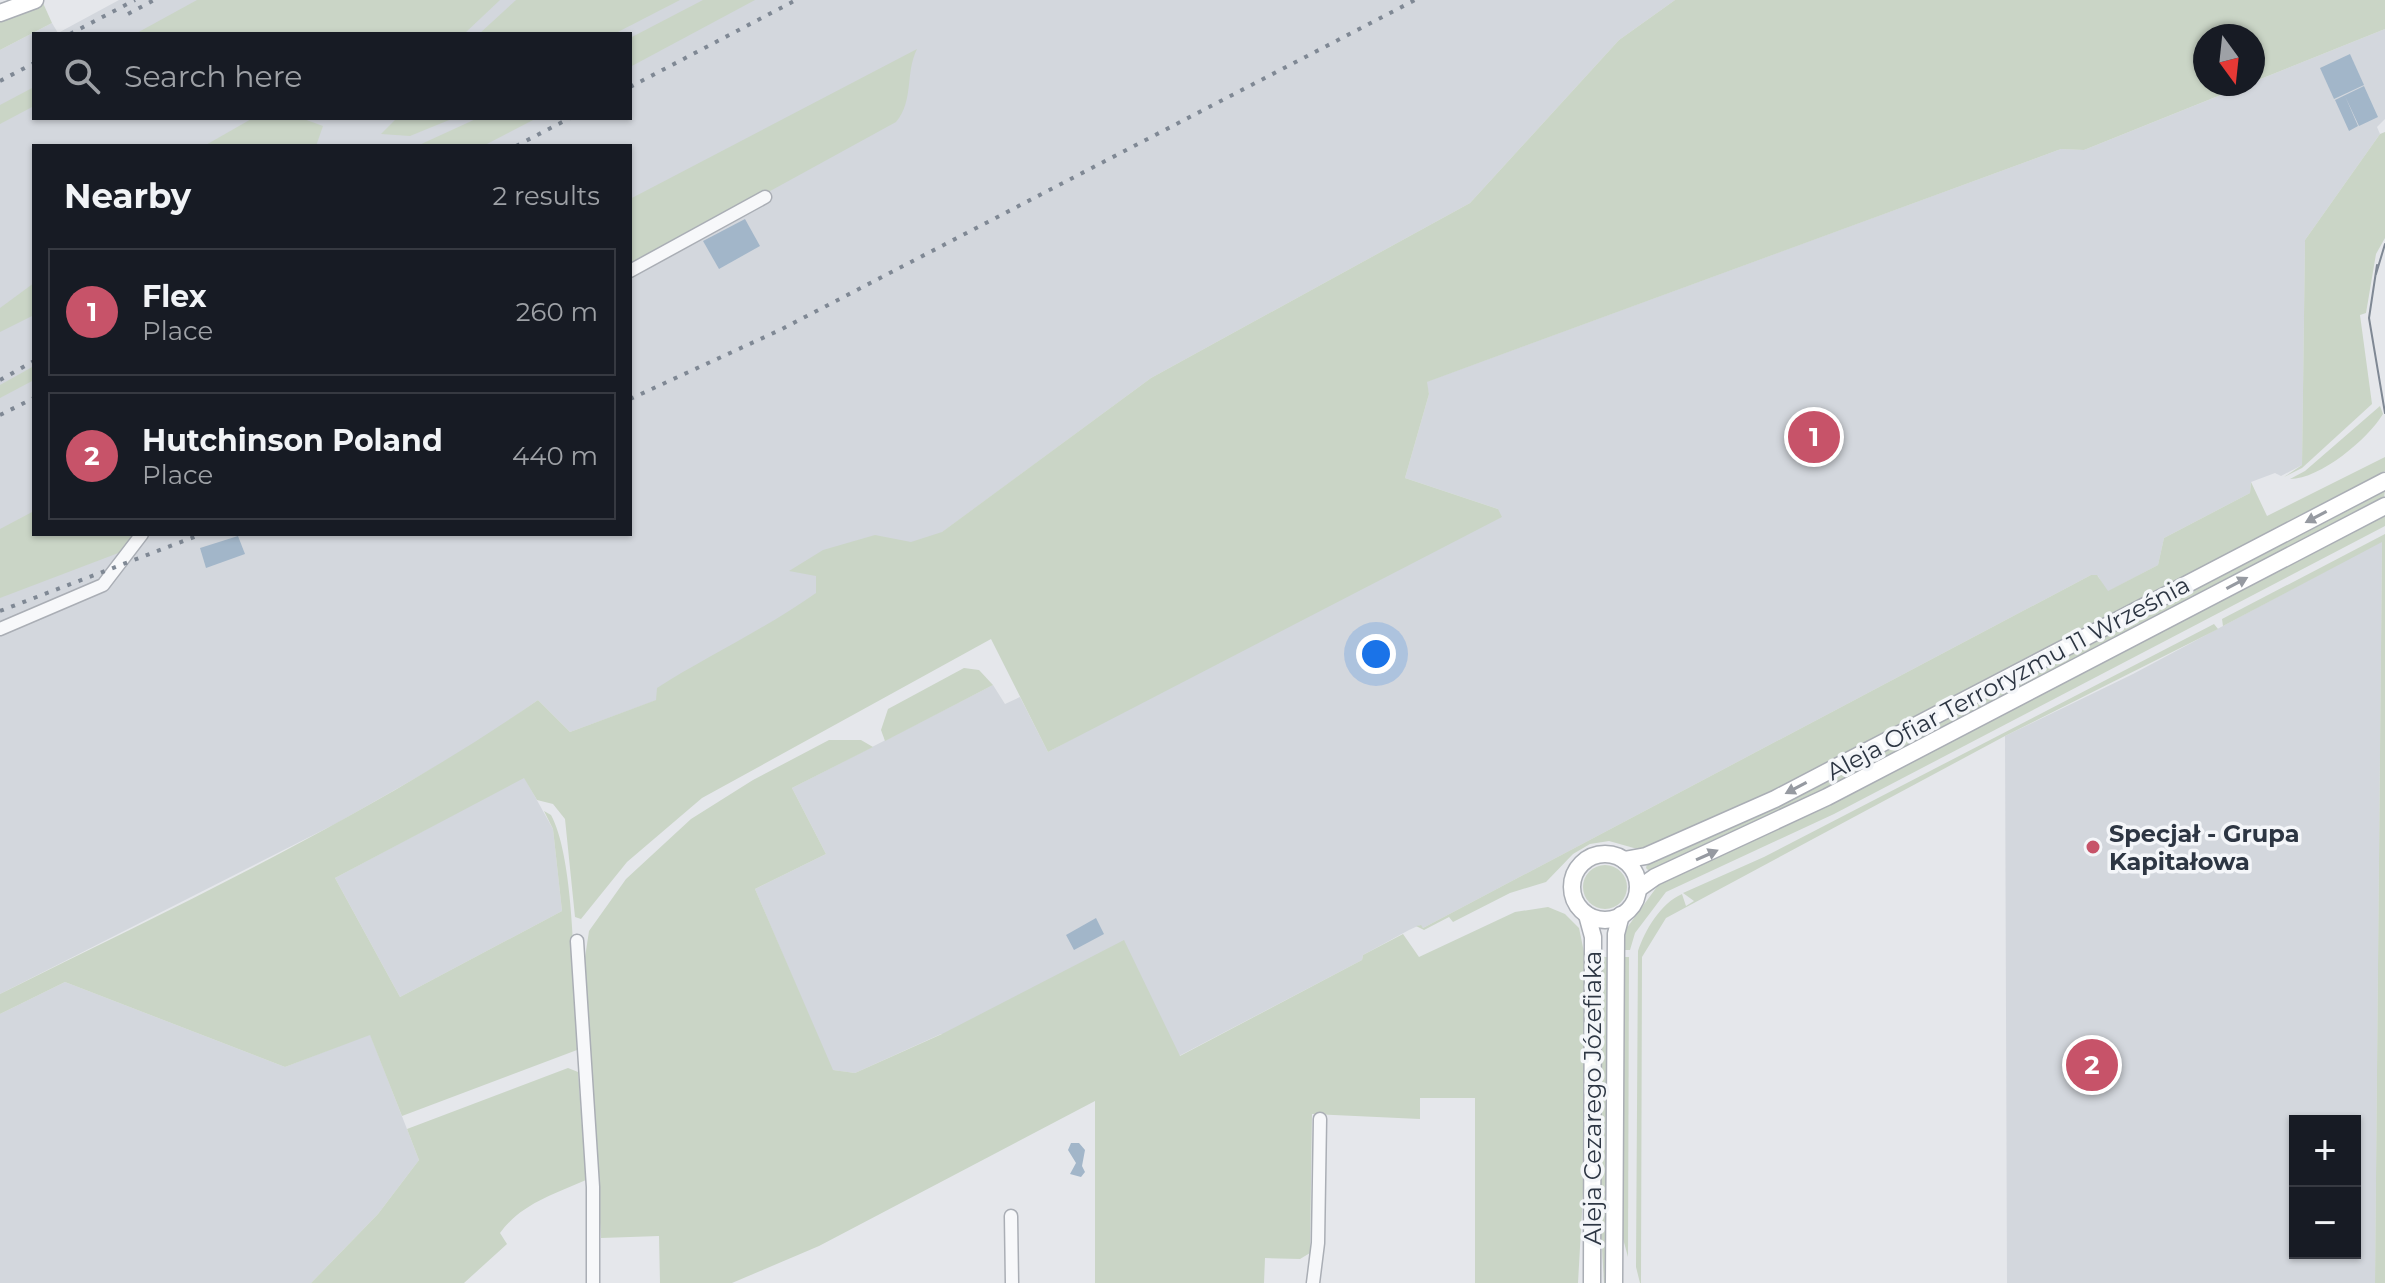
<!DOCTYPE html>
<meta charset="utf-8">
<style>
:root{--surface:#171b24;--page:#242831;--text:#f1f3f6;--muted:#9ea1a6;--line:#363941;--accent:#c75369}
body{margin:0;font-family:Montserrat,sans-serif;background:var(--page);color:var(--text)}
.controls{position:absolute;right:24px;bottom:24px;display:grid;overflow:hidden;border-radius:0px;box-shadow:0 2px 6px #0004}
.controls button{width:72px;height:72px;display:grid;place-items:center;padding:0;border:0;border-bottom:2px solid var(--line);background:var(--surface);color:var(--text);font:40px sans-serif}
.compass{position:absolute;left:2193px;top:24px;width:72px;height:72px;border-radius:50%;background:var(--surface);box-shadow:0 2px 6px #0004;rotate:165deg}
.you{position:absolute;left:1376px;top:654px;width:28px;height:28px;margin:-20px;border:6px solid #fff;border-radius:50%;background:#1a73e8;box-shadow:0 0 0 12px #1a73e833}
.badge{display:grid;place-items:center;width:52px;height:52px;border-radius:50%;background:var(--accent);color:#fff;font-size:26px;font-weight:700}
.pin{position:absolute;translate:-50% -50%;border:4px solid #fff;box-shadow:0 2px 8px #0006}
.list{margin:0;padding:0;list-style:none}
h2{display:flex;justify-content:space-between;align-items:center;height:104px;margin:0;padding:0 32px;font-size:34px}
h2 small{font-size:26px;font-weight:400;color:var(--muted)}
.list li{display:grid;grid-template-columns:52px 1fr auto;gap:24px;align-items:center;box-sizing:border-box;height:128px;margin:0 16px 16px;padding:0 16px;border:2px solid var(--line);border-radius:0px}
.list b{display:block;font-size:30px;white-space:nowrap}
.list p{margin:0;font-size:26px;white-space:nowrap;color:var(--muted)}
.list em{font-size:26px;font-style:normal;color:var(--muted)}
.icon{flex:none;width:44px;height:44px;fill:none;stroke:currentColor;stroke-width:2;stroke-linecap:round;stroke-linejoin:round}
.map{position:relative;flex:none;width:2385px;height:1283px;overflow:hidden}
.search{position:absolute;background:var(--surface);box-shadow:0 2px 6px #0004;left:32px;top:32px;width:600px;height:88px;display:flex;align-items:center;gap:20px;box-sizing:border-box;padding:0 28px;border-radius:0px;color:var(--muted);font-size:30px}
.panel{position:absolute;background:var(--surface);box-shadow:0 2px 6px #0004;left:32px;top:144px;width:600px;height:392px;border-radius:0px}
.map>svg:first-child{display:block}
.built{fill:#d3d7dd;fill-rule:evenodd}
.green{fill:#cad5c6}
.water{fill:#a2b6c9}
.lines{fill:none;stroke-linecap:round;stroke-linejoin:round}
.street-casing{stroke:#aaaeb5;stroke-width:15}
.secondary-casing{stroke:#aaaeb5;stroke-width:19}
.street{stroke:#f7f8fa;stroke-width:12}
.secondary{stroke:#fff;stroke-width:16}
.tram{stroke:#7f8894;stroke-width:2}
.rail{stroke:#7f8894;stroke-width:4;stroke-dasharray:4 8;stroke-linecap:butt}
.oneway{fill:#969aa1}
.poi-dot{fill:#c75369;stroke:#f4f6f9;stroke-width:3}
.labels{text-anchor:middle;dominant-baseline:central;stroke-width:7;stroke-linejoin:round;paint-order:stroke}
.street-label{font-size:24px;fill:#2d3643;stroke:#f4f6f9}
.poi-label{font-size:24px;font-weight:bold;fill:#2d3643;stroke:#f4f6f9;text-anchor:start}
</style>
<div class="map">
<svg width="2385" height="1283" viewBox="0 0 2385 1283">
<rect width="100%" height="100%" fill="#e5e7eb"/>
<!-- built -->
<g class="built">
<path d="M119,0H1675L1619,40L1470,203L1151,378L834,612L657,700L570,732L538,700L475,744L337,823L0,994V50L52,23L58,33ZM34,34H630V118H34ZM34,146H630V534H34Z"/>
<path d="M2385,29V119L2377,127L2380,134L2305,240L2302,465L2281,476L2275,473L2251,482L2250,493L2164,538L2158,565L2107,592L2098,576L2091,575L1423,928L1420,925L1409,930L1363,955L1362,960L1179,1056L941,1034L855,1073L832,1070L755,889L826,854L792,788L993,685L1005,704L1020,697L1048,752L1498,509L1405,478L1429,394L1426,382L2061,149L2084,150Z"/>
<path d="M2382,541L2375,1283H2007L2005,736L2133,674ZM2295,1121H2355V1253H2295Z"/>
<path d="M524,777L553,829L562,911L400,997L335,878Z"/>
<path d="M65,982L285,1067L370,1034L419,1160L378,1214L311,1283H0V1014Z"/>
</g>
<!-- green -->
<g class="green">
<path d="M197,0H500L464,34H135Z"/>
<path d="M516,0H680L614,34H479Z"/>
<path d="M703,0H755L630,67V38Z"/>
<path d="M1675,0H2385V29L2253,82V36H2205V84H2248L2084,150L2061,149L1427,382L1429,394L1405,478L1498,509L1502,517L1048,752L991,639L702,798L627,862L581,919L575,917L565,819L553,804L537,800L524,778L335,878L400,997L562,911L553,829L544,811L551,815C576,861 574,993 577,1050L402,1116L370,1035L285,1067L65,982L0,1014V994C182,903 370,816 538,700L570,732L656,700L657,688C709,655 765,629 816,593V576L789,571L823,550L875,535L911,542L942,532L1151,378L1470,203L1619,40Z"/>
<path d="M43,3L52,23L0,50V18Z"/>
<path d="M917,49C905,73 914,101 896,122L630,268V199Z"/>
<path d="M34,87V106L0,124V105Z"/>
<path d="M253,118H301L323,126L316,146H204Z"/>
<path d="M397,118H454L410,136L381,134Z"/>
<path d="M478,118H537L483,146H417Z"/>
<path d="M2385,132V238L2376,254L2366,313L2360,315L2372,404L2302,468L2284,477L2302,465L2305,240L2380,134Z"/>
<path d="M34,283V315L0,332V308Z"/>
<path d="M34,366V380L0,398V385Z"/>
<path d="M2380,406L2383,414C2368,439 2320,479 2290,479L2305,471Z"/>
<path d="M2385,457V471L1772,791L1641,850L1609,841L1590,844L1573,854L1546,882L1510,893L1453,922L1449,917L1424,930L1416,926L1421,925L1423,928L2091,575H2097L2108,591L2158,565L2164,538L2250,493L2251,482L2267,516Z"/>
<path d="M2385,489L2384,499L1824,791L1650,872L1646,868L1647,864Z"/>
<path d="M34,511V534H137L121,552L0,598V529Z"/>
<path d="M2385,515V526L1834,814L1666,892L1635,933L1630,950H1623L1626,929L1659,884L1830,805Z"/>
<path d="M2385,534V1283H2375L2382,542L2223,626L2222,619Z"/>
<path d="M2214,624L2218,629L2005,736L1666,918L1642,957L1641,1283H1640L1636,1267L1638,951C1645,930 1661,903 1682,894L1686,906L1694,901L1683,893L1764,857Z"/>
<path d="M964,668L979,670L993,685L885,741L881,730L888,709Z"/>
<path d="M829,740H861L873,747L792,788L826,854L755,889L833,1070L855,1073L942,1034L1124,940L1180,1056L1362,960L1363,955L1403,934L1419,957L1515,912L1548,907L1565,914L1579,928L1585,957L1583,1194L1578,1283H1475V1098H1420V1119L1312,1114L1310,1253L1300,1259L1265,1258L1264,1283H1095V1101L819,1246L732,1283H660L659,1236L601,1238L584,964L589,931L626,879L691,819L753,780Z"/>
<circle cx="1605" cy="887" r="22"/>
<path d="M1599,957H1609L1607,1283H1604L1599,1198Z"/>
<path d="M1623,957H1629L1628,1257L1622,1235Z"/>
<path d="M568,1068L578,1072L586,1180C554,1194 521,1204 500,1233L507,1244L464,1283H311L378,1214L419,1160L407,1129Z"/>
</g>
<!-- water -->
<g class="water">
<path d="M2350,54L2364,85L2334,99L2320,68Z"/>
<path d="M2364,86L2378,117L2359,126L2345,96L2358,126L2349,131L2335,100Z"/>
<path d="M745,219L760,246L719,269L703,241Z"/>
<path d="M238,536L245,554L206,568L200,548Z"/>
<path d="M1096,918L1104,934L1074,950L1066,935Z"/>
<path d="M1071,1143H1079L1085,1150L1082,1166L1085,1172L1081,1177L1070,1174L1076,1163L1068,1150Z"/>
</g>
<g class="lines">
<defs>
<g id="street">
<path d="M630,271L765,197"/>
<path d="M0,629L103,585L142,534"/>
<path d="M577,941L593,1187V1283"/>
<path d="M1011,1216L1012,1283"/>
<path d="M1313,1283L1318,1243L1320,1119"/>
</g>
<g id="secondary">
<path d="M0,13L35,0"/>
<circle cx="1605" cy="887" r="33"/>
<path d="M1624,860L1646,856L1775,799L2385,481"/>
<path d="M1638,889L1655,877L1827,797L2385,506"/>
<path d="M1587,915L1593,937L1592,1283"/>
<path d="M1614,1283L1616,934L1621,915"/>
</g>
</defs>
<!-- street casing -->
<use href="#street" class="street-casing"/>
<!-- secondary casing -->
<use href="#secondary" class="secondary-casing"/>
<!-- street -->
<use href="#street" class="street"/>
<!-- secondary -->
<use href="#secondary" class="secondary"/>
<!-- tram -->
<g class="tram">
<path d="M2377,265L2369,318L2385,413"/>
<path d="M2376,274L2385,244"/>
</g>
<!-- rail -->
<g class="rail">
<path d="M128,14L154,0"/>
<path d="M70,34L135,0"/>
<path d="M0,81L34,63"/>
<path d="M630,87L796,0"/>
<path d="M516,146L570,118"/>
<path d="M0,380L34,361"/>
<path d="M630,399L780,330L1415,0"/>
<path d="M0,415L34,398"/>
<path d="M0,611L202,534"/>
</g>
</g>
<!-- one-way arrows -->
<defs><path id="oneway-solid" d="M-6-.8H1V-3.2L6.5 0L1 3.2V.8H-6Z" transform="scale(2)"/></defs>
<g class="oneway">
<use href="#oneway-solid" transform="translate(2316 517) rotate(152)"/>
<use href="#oneway-solid" transform="translate(2237 583) rotate(-28)"/>
<use href="#oneway-solid" transform="translate(1796 788) rotate(152)"/>
<use href="#oneway-solid" transform="translate(1707 855) rotate(-24)"/>
</g>
<!-- markers -->
<circle class="poi-dot" cx="2093" cy="847" r="8"/>
<g class="labels">
<!-- street labels -->
<g class="street-label">
<text transform="translate(2008 678) rotate(-28)">Aleja Ofiar Terroryzmu 11 Września</text>
<text transform="translate(1592 1098) rotate(-90)">Aleja Cezarego Józefiaka</text>
</g>
<!-- poi labels -->
<g class="poi-label">
<text x="2109" y="833">Specjał - Grupa<tspan x="2109" dy="28">Kapitałowa</tspan></text>
</g>
</g>
</svg>
<div class="controls">
<button>+</button>
<button>−</button>
</div>
<svg class="compass" viewBox="-18 -18 36 36"><path d="M0-13l5 13h-10z" fill="#e53935"/><path d="M0 13l5-13h-10z" fill="#9ea1a6"/></svg>
<div class="you"></div>
<div class="pin badge" style="left:1814px;top:437px">1</div>
<div class="pin badge" style="left:2092px;top:1065px">2</div>
<div class="search"><svg class="icon" aria-label="search" viewBox="0 0 24 24"><circle cx="10" cy="10" r="6"/><path d="M15 15l6 6"/></svg>Search here</div>
<section class="panel">
<h2>Nearby<small>2 results</small></h2>
<ul class="list">
<li><span class="badge">1</span><div><b>Flex</b><p>Place</p></div><em>260 m</em></li>
<li><span class="badge">2</span><div><b>Hutchinson Poland</b><p>Place</p></div><em>440 m</em></li>
</ul>
</section>
</div>
